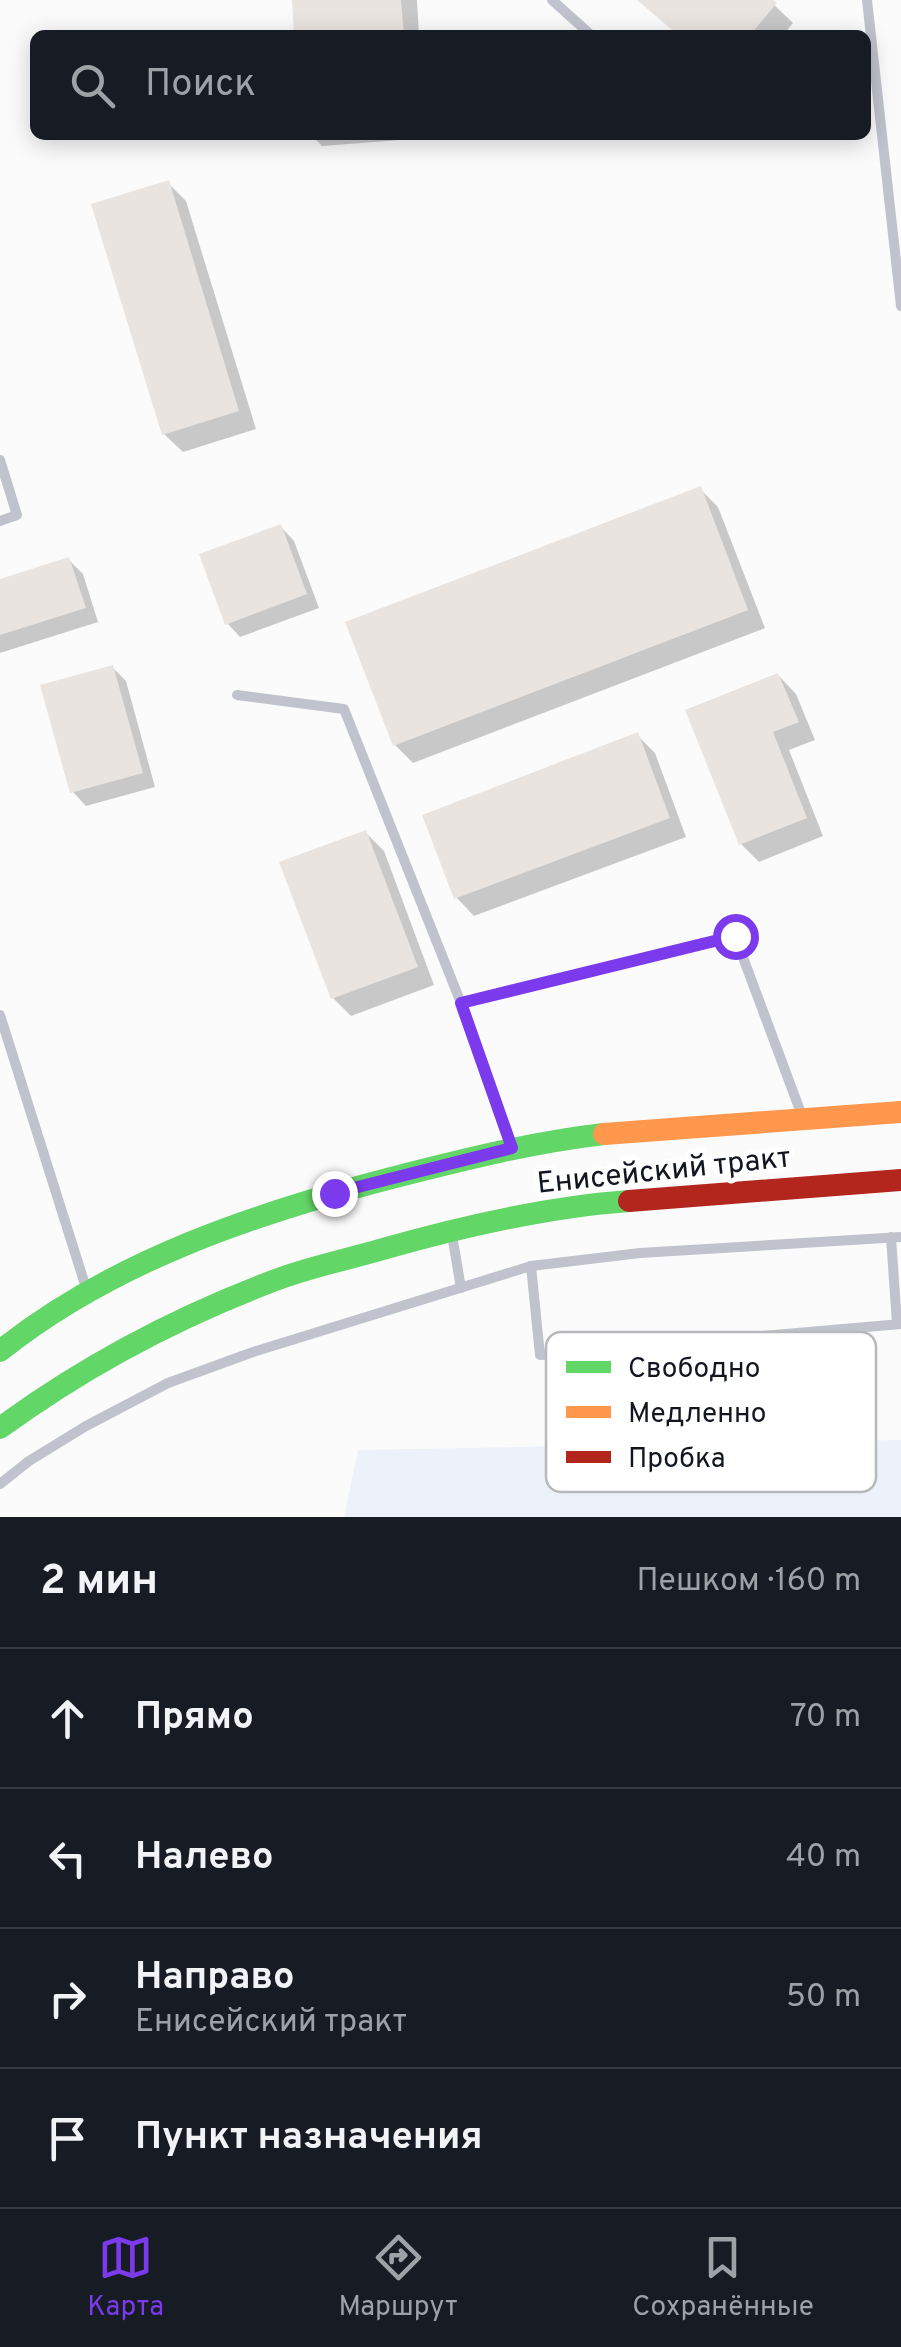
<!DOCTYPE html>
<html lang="ru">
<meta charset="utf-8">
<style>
:root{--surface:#171b24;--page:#20242c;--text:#f1f3f6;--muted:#9ea1a6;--line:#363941;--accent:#7c3aed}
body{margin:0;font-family:Overpass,sans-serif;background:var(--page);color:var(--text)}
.stop{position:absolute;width:30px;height:30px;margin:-22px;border:8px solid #7c3aed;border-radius:50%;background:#fff}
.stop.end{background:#7c3aed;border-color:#fff;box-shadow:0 2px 10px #0008}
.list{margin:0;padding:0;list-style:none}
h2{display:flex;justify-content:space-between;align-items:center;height:130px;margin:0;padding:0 40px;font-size:42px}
h2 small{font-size:32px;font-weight:400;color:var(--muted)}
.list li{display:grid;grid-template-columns:65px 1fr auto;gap:30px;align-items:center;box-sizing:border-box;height:140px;padding:0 40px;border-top:2px solid var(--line)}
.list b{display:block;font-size:38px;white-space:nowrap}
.list p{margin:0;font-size:32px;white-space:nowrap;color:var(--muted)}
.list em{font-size:32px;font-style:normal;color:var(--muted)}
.icon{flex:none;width:55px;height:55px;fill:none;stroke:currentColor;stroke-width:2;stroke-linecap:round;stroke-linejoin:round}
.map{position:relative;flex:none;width:901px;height:1517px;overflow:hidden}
.search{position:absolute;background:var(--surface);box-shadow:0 5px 25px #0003;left:30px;right:30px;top:30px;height:110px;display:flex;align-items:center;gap:25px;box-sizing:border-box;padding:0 35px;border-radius:15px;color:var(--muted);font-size:38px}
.sheet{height:690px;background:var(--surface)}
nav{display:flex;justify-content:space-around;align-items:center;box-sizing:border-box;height:140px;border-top:2px solid var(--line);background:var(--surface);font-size:28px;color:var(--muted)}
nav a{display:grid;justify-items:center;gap:5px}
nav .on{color:var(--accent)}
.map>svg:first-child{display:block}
.green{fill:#edf1f9}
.shadow{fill:#0003}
.building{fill:#eae4e0}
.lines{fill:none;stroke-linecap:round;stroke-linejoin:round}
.lane{stroke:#c0c3ce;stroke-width:10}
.fast{stroke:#63d668;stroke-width:22}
.slow{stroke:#ff974d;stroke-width:22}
.jam{stroke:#b3261e;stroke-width:22}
.route{stroke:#7c3aed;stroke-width:12}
.labels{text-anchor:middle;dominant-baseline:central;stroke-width:10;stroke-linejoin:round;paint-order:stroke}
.street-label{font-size:30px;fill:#121621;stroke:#fff}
.key{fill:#fff;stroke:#b8b9bc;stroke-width:2.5}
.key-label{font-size:28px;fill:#121621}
</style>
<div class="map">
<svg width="901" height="1517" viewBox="0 0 901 1517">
<rect width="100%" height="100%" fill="#fbfbfb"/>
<!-- green -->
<path class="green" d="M901,1440V1517H344L358,1450Z"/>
<!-- shadow -->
<g class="shadow">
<path d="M294,0H417L419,35H297Z"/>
<path d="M638,0H769L793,23L783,35H679Z"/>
<path d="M311,135H427V138L322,146Z"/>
<path d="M168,183L186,201L256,429L183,452L164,434Z"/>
<path d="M700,489L718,507L765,628L413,763L395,745Z"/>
<path d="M281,527L294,541L319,608L240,637L227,623Z"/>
<path d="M69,560L83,574L98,622L0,653V582Z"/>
<path d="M112,667L126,681L155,787L86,806L73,792Z"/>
<path d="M778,675L796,694L815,740L789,750L823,836L759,862L741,844Z"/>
<path d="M637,735L655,753L686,837L474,916L456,897Z"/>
<path d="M366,833L384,851L434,985L351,1016L333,998Z"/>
</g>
<!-- building -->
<g class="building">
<path d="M292,0H401L404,35H294Z"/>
<path d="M637,0H773L777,3L750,35H678Z"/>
<path d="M169,180L239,411L162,435L91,204Z"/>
<path d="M701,486L748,610L393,746L345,622Z"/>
<path d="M281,524L307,594L225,625L199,554Z"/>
<path d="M69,557L86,608L0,635V579Z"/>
<path d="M113,665L143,773L70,793L40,685Z"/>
<path d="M778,673L799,722L773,732L807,818L739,845L685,710Z"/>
<path d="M638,732L670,818L454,899L422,815Z"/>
<path d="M366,830L418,967L331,999L279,862Z"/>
</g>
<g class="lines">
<!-- lane -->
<g class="lane">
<path d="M552,0L591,35"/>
<path d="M867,0L901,306"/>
<path d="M0,460L17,515L0,521"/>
<path d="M237,695L344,709L461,1003"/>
<path d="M0,1015L87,1291"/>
<path d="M510,1141L461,1003L735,936L801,1113"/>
<path d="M452,1235L461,1288"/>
<path d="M891,1237L897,1324"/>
<path d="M531,1266L540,1355L901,1324"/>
<path d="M0,1484L29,1461L86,1426L168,1383L253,1352L531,1266L640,1253L901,1237"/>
</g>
<!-- fast -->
<g class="fast">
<path d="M0,1351C115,1259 262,1211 403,1175C470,1158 535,1142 604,1134"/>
<path d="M0,1428C86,1365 181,1315 281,1278C314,1266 349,1259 383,1249C464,1226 546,1207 629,1201"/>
</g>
<!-- slow -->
<path class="slow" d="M604,1134L901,1112"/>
<!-- jam -->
<path class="jam" d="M629,1201L901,1180"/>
</g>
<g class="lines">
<!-- route -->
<path class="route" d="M334,1193L512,1148L461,1003L735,936"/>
</g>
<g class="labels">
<!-- street labels -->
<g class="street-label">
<text transform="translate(664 1172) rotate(-6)">Енисейский тракт</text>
</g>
</g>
<!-- legend -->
<rect x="546" y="1332" width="330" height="160" rx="15" class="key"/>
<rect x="566" y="1361" width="45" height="12" fill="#63d668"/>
<rect x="566" y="1406" width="45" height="12" fill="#ff974d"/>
<rect x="566" y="1451" width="45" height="12" fill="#b3261e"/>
<g class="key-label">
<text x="628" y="1377">Свободно</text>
<text x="628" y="1422">Медленно</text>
<text x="628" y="1467">Пробка</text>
</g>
</svg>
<div class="stop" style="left:735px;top:936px"></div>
<div class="stop end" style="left:334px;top:1193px"></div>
<div class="search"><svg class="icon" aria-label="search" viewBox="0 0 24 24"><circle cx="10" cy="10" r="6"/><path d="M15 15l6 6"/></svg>Поиск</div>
</div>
<section class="sheet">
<h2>2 мин<small>Пешком · 160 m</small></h2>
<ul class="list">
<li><svg class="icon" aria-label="ahead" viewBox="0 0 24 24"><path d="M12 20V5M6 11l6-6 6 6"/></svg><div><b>Прямо</b></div><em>70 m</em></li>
<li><svg class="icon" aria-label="left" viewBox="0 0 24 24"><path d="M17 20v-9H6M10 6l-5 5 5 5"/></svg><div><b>Налево</b></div><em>40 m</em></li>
<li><svg class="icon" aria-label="right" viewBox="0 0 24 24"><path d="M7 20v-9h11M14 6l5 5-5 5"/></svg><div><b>Направо</b><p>Енисейский тракт</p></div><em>50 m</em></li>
<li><svg class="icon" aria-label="arrive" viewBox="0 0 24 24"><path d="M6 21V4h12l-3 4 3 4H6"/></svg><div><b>Пункт назначения</b></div></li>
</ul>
</section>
<nav>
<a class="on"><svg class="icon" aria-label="map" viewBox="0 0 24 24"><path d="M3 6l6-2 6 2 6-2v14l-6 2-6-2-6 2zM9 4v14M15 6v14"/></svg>Карта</a>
<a><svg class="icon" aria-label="directions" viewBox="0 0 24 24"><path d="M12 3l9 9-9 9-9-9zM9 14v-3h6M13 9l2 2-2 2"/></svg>Маршрут</a>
<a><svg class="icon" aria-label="saved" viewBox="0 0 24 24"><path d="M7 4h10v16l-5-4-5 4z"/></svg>Сохранённые</a>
</nav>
